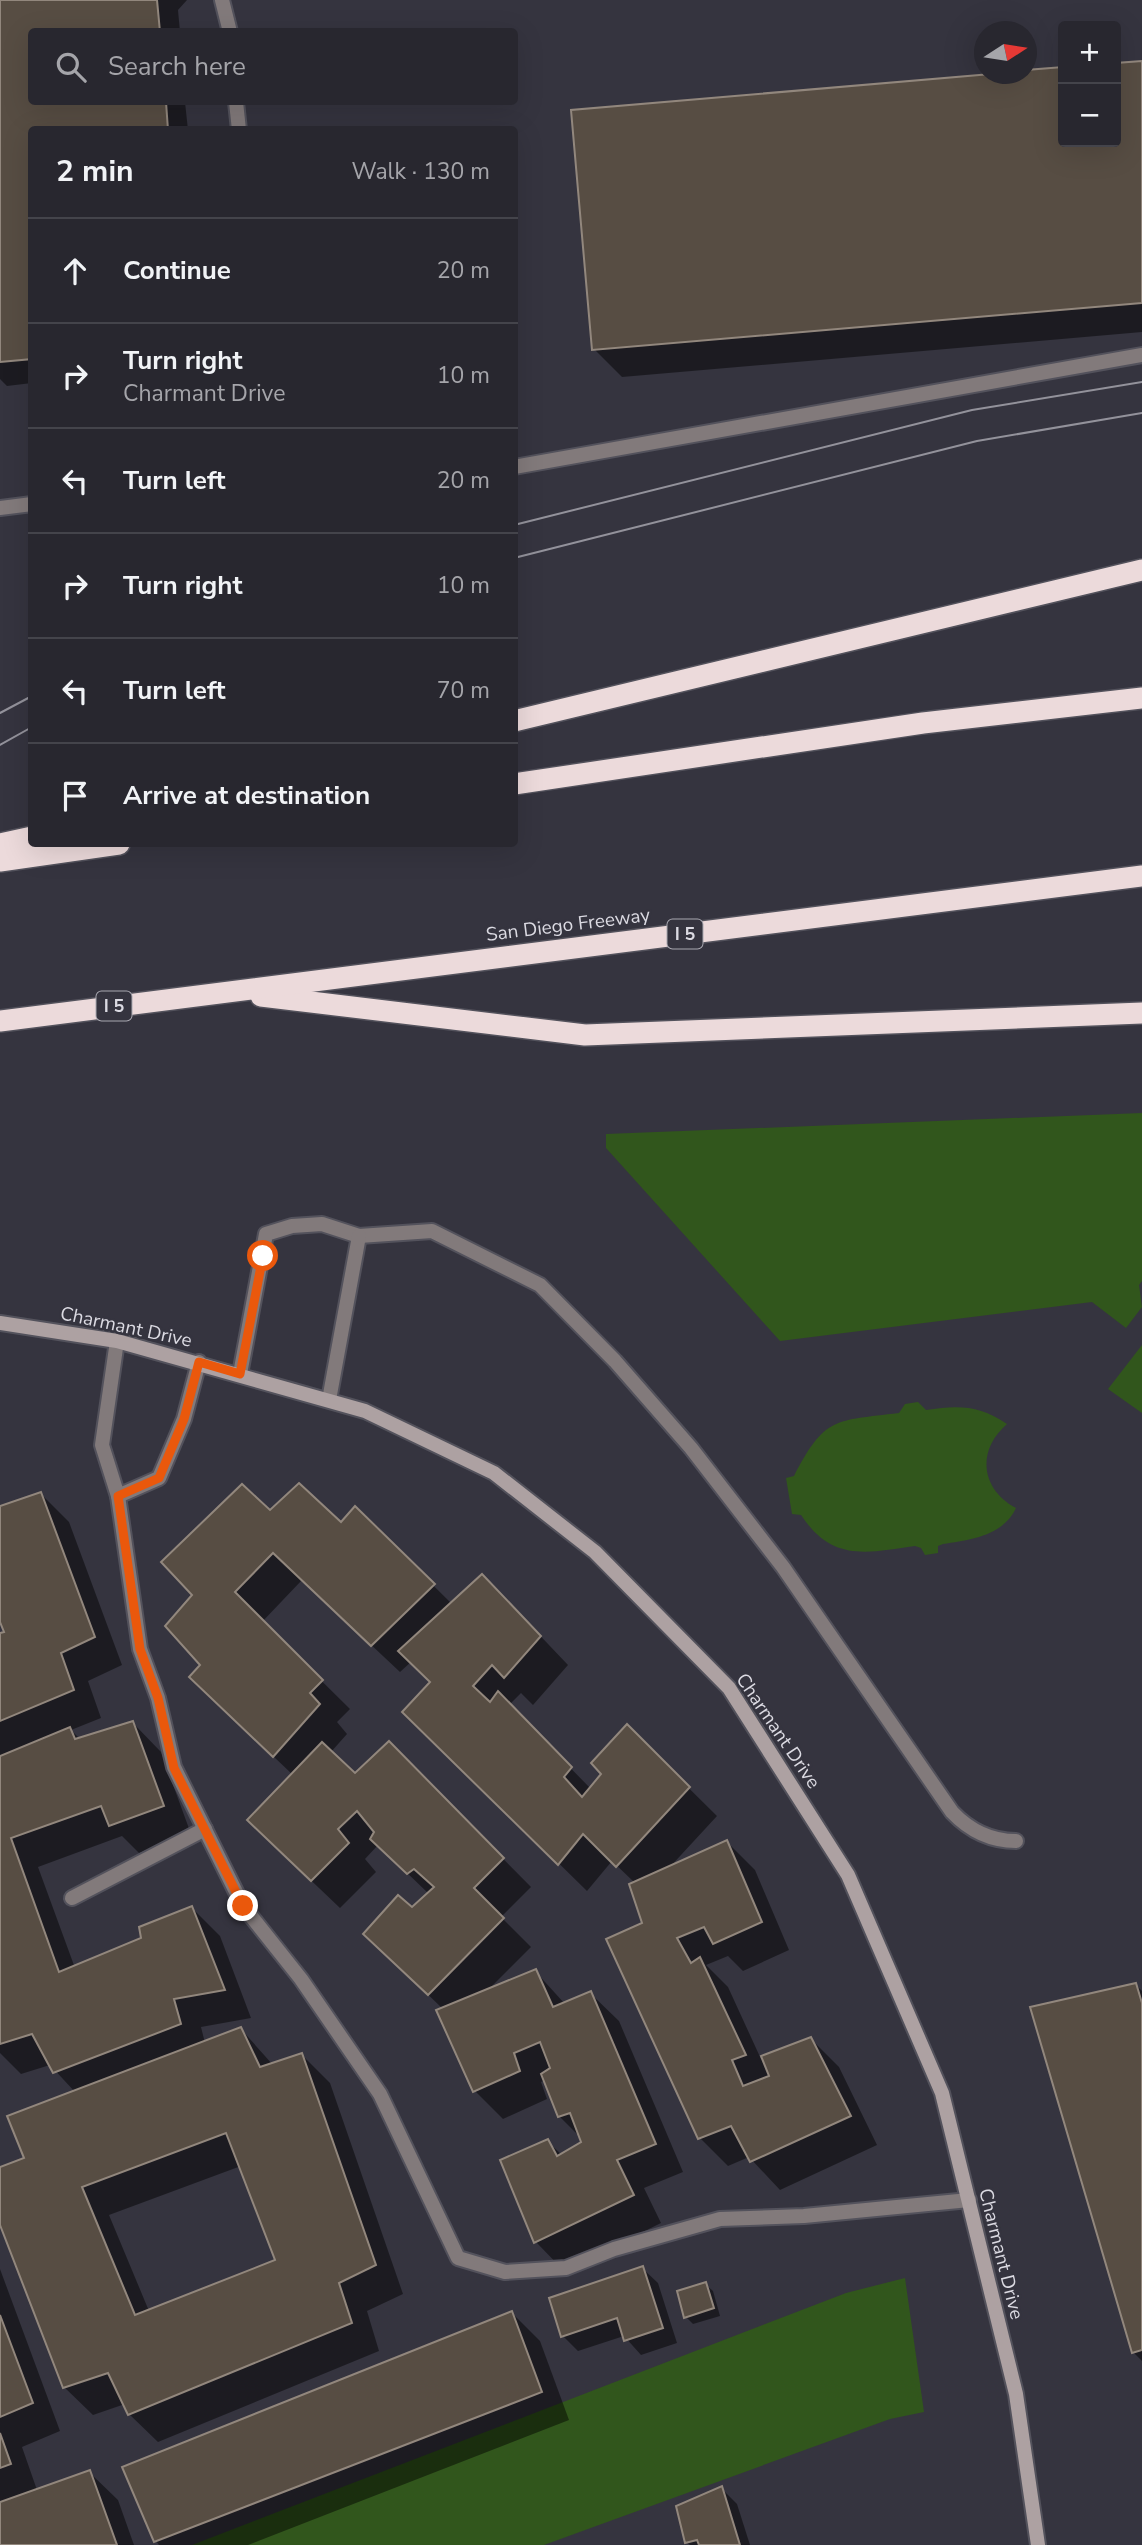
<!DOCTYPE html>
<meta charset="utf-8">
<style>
:root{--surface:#28272f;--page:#302f37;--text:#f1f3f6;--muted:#a5a5aa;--line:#44444b}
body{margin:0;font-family:"Nunito Sans",sans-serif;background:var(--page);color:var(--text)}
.controls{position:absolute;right:21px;top:21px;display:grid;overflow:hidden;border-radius:7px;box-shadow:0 7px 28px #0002}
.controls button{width:63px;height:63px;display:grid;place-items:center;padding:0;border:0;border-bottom:2px solid var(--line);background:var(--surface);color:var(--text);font:35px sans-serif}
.compass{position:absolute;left:974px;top:21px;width:63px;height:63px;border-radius:50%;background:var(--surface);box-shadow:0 7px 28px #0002;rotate:78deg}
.stop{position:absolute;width:21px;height:21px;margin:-16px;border:5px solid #ea580c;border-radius:50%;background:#fff}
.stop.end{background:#ea580c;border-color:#fff;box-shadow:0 2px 7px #0008}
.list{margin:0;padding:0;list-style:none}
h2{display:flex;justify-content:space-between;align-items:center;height:91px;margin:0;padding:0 28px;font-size:30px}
h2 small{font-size:23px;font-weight:400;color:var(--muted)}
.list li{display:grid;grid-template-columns:46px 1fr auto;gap:21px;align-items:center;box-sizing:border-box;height:105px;padding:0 28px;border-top:2px solid var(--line)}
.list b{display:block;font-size:26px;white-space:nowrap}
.list p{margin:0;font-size:23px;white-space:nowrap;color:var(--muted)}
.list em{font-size:23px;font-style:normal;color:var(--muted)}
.icon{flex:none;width:38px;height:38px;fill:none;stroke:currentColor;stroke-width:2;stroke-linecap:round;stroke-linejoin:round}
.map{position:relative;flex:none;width:1142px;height:2545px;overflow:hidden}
.search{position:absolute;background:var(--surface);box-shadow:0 7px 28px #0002;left:28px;top:28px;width:490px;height:77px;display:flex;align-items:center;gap:18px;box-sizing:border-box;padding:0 24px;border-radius:7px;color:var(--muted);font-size:26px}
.panel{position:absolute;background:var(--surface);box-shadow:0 7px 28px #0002;left:28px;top:126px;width:490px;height:721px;border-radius:7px}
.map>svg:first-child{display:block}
.green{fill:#31561c}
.shadow{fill:#0007;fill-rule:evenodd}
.building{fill:#574d43;stroke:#92877d;stroke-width:2;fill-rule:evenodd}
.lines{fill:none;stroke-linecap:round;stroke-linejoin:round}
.lane-casing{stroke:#53525c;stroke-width:18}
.secondary-casing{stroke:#53525c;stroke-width:18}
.highway-casing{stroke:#53525c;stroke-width:24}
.lane{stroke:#827a7b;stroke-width:14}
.secondary{stroke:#ada1a2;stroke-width:14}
.highway{stroke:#ecdadb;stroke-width:21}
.tram{stroke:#93929b;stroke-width:2}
.route{stroke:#ea580c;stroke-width:9}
.labels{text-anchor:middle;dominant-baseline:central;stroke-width:5;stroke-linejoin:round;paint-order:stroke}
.shield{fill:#35343f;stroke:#a9a8b1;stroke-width:2}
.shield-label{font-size:18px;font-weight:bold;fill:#dbdae2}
.street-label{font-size:19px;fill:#dbdae2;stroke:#35343f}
</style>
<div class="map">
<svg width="1142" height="2545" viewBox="0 0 1142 2545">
<rect width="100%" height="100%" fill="#35343f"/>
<!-- green -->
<g class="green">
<path d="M1142,1113V1281L1139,1285L1142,1307L1126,1328L1092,1302L780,1341L606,1148V1134Z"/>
<path d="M1142,1345V1413L1108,1389Z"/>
<path d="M918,1402L926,1410C958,1405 980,1405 1007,1424C976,1451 981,1489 1016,1508C1003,1536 970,1540 943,1544L938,1546V1553L925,1555L921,1548L915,1546C866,1553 832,1562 801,1515L792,1514L786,1478L794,1476C825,1416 835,1421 899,1413L905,1404Z"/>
<path d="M905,2278L924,2412L890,2419L544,2545H192L846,2293Z"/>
</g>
<!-- shadow -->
<g class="shadow">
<path d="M0,0H187L178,10L180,32H32V102H185L188,130H32V383L7,386L0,379Z"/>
<path d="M1142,62V332L622,377L594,349L573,112L1063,69V142H1116V64Z"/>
<path d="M41,1494L69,1522L122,1665L88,1681L101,1718L71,1730L80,1739L133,1723L161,1752L191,1834L139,1853L122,1836L38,1867L75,1968L143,1939L192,1908L220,1936L251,2018L201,2027L205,2043L241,2029L273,2065L302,2055L330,2083L403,2294L367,2311L379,2351L158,2442L129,2414L125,2404L93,2415L64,2387L0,2220V2169L26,2159L75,2092L50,2065L21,2074L0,2053V1635L6,1633L0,1617V1508ZM241,2166L277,2261L149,2311L109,2215Z"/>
<path d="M355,1508L452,1604H510L568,1665L533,1705L521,1693L509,1705L591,1789L603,1774L627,1727L717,1816L669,1868L727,1842L755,1870L789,1950L743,1971L728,1956L706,1965L728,1987L761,2059L811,2039L839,2067L877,2145L780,2190L749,2157L728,2166L700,2138L635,1883L612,1861L587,1891L433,1740L432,1683L411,1662L400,1672L302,1580L262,1622L350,1709L337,1722L347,1734L331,1752L354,1775L389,1743L531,1887L501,1917L531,1947L488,1990L535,1971L565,2004L590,1993L619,2021L683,2172L644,2188L661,2223L564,2271L536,2242L502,2160L547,2141L562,2155L584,2143L582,2139L559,2116L545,2080L541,2082L547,2099L503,2119L475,2091L443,2009L394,1962L411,1909L429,1894L378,1845L365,1859L376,1872L340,1908L277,1848L293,1775L219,1705L202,1665L270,1513L341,1524Z"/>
<path d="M1136,1985L1142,1991V2361L1133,2352Z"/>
<path d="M642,2268L658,2283L677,2343L641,2355L624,2336L578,2351L563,2336Z"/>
<path d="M0,2269L60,2431L22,2447L37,2490L89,2472L118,2500L134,2545H0Z"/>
<path d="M705,2284L713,2291L720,2316L693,2324L686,2317Z"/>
<path d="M512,2313L540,2341L569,2420L248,2545H159L156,2541L124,2468Z"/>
<path d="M722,2489L737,2504L750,2545H690L686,2542Z"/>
</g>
<!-- building -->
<g class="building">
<path d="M0,0H157L160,32H32V102H166L168,130H32V359L0,362Z"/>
<path d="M1142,61V303L592,350L571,110L991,74H1026V70L1063,67V142H1116V63Z"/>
<path d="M299,1483L341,1522L355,1506L435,1584L371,1646L273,1553L235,1592L323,1680L310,1693L320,1704L273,1757L189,1677L200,1665L165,1626L192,1595L161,1562L242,1484L270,1510Z"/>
<path d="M41,1492L95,1637L61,1653L74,1690L0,1721V1633L4,1632L0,1622V1506Z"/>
<path d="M482,1574L541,1636L504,1678L492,1665L473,1686L490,1702L498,1691L572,1767L564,1777L582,1797L601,1774L591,1763L627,1724L690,1787L616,1867L583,1834L558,1865L402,1712L430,1682L398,1651Z"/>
<path d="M133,1721L164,1806L109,1826L101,1806L11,1838L59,1972L141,1938L139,1927L192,1906L225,1990L174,1999L181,2024L53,2073L32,2034L0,2044V1756L70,1727L75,1739Z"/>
<path d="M389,1741L504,1858L474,1888L504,1918L428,1995L363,1934L398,1895L412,1907L434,1887L414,1869L407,1874L370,1839L374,1832L357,1811L338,1829L349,1843L311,1881L247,1820L322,1742L355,1773Z"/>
<path d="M727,1840L762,1922L713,1944L704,1927L677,1938L691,1963L700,1957L746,2055L732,2060L743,2086L769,2076L761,2056L811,2037L851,2116L750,2162L731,2126L698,2139L606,1939L642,1923L629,1884Z"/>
<path d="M536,1969L553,2007L591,1991L656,2144L617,2160L634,2195L534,2243L500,2160L548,2139L557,2156L581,2142L570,2113L558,2117L541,2074L550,2068L540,2042L514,2053L520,2071L473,2092L436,2010Z"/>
<path d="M1136,1983L1142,2003V2350L1132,2353L1030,2007Z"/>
<path d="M241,2027L260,2067L302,2053L376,2265L339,2283L352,2323L128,2415L108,2373L63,2388L0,2225V2167L24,2158L7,2116ZM226,2133L275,2260L135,2315L82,2187Z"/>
<path d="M643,2266L663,2328L624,2341L617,2318L561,2337L549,2298Z"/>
<path d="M706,2282L714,2308L684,2318L677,2291Z"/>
<path d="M512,2311L542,2392L154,2542L122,2467Z"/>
<path d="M0,2315L33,2403L0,2417Z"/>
<path d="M0,2433L11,2464L0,2468Z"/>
<path d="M90,2470L117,2545H0V2502Z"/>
<path d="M722,2486L740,2545H699L697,2540L685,2543L676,2506Z"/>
</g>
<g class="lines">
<defs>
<g id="lane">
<path d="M222,0L230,32"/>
<path d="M236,102L239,130"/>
<path d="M514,467L1142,355"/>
<path d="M0,508L32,504"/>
<path d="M117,1341L102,1445L118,1496L159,1478L184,1419L199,1362"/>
<path d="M240,1374L266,1234L292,1226L322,1224L359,1236L432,1231L540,1285L615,1361L691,1448L783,1567L952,1812C970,1831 990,1841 1016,1841"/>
<path d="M329,1400L359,1236"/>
<path d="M118,1496L140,1649L158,1698L174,1767L243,1906L301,1979L380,2094L458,2258L505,2272L566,2268L614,2249L720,2219L804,2216L969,2200"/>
<path d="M72,1898L205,1829"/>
</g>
<path id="secondary" d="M0,1323L117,1341L365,1411L494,1473L595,1552L729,1688L848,1875L942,2093L1016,2394L1038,2545"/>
<g id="highway">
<path d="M514,721L1142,570"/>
<path d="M514,784L923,723L1142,698"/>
<path d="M0,844L32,837"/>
<path d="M0,861L119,844"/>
<path d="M261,996L585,1035L1142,1013"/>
<path d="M0,1021L1142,876"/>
</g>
</defs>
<!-- lane casing -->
<use href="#lane" class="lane-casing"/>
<!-- secondary casing -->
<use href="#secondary" class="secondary-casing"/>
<!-- highway casing -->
<use href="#highway" class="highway-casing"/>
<!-- lane -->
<use href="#lane" class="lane"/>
<!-- secondary -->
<use href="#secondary" class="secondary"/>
<!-- highway -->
<use href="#highway" class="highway"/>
<!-- tram -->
<g class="tram">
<path d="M514,525L972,410L1142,382"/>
<path d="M514,558L977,441L1142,413"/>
<path d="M0,713L32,696"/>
<path d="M0,745L32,727"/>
</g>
</g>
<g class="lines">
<!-- route -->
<path class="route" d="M243,1906L174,1768L158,1698L140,1649L118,1496L159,1478L184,1419L199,1362L240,1374L263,1256"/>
</g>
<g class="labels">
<!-- shield labels -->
<g class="shield">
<rect x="667.5" y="919.5" width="35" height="29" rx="5"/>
<rect x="96.5" y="991.5" width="35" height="29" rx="5"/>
</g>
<g class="shield-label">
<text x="685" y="934">I 5</text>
<text x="114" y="1006">I 5</text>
</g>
<!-- street labels -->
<g class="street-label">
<text transform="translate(568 925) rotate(-7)">San Diego Freeway</text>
<text transform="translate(126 1327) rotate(12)">Charmant Drive</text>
<text transform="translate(778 1731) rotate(56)">Charmant Drive</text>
<text transform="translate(1001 2254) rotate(76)">Charmant Drive</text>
</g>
</g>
</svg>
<div class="controls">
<button>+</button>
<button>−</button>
</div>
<svg class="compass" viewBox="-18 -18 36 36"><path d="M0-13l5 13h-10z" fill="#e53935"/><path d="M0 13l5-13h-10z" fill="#a5a5aa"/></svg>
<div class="stop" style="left:263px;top:1256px"></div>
<div class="stop end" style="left:243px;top:1906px"></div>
<div class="search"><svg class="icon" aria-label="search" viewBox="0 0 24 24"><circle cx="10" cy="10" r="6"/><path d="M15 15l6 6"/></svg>Search here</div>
<section class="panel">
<h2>2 min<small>Walk · 130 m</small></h2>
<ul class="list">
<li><svg class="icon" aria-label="ahead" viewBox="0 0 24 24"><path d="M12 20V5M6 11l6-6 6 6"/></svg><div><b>Continue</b></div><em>20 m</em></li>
<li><svg class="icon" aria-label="right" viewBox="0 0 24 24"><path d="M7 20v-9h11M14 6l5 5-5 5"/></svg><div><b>Turn right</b><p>Charmant Drive</p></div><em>10 m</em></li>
<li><svg class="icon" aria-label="left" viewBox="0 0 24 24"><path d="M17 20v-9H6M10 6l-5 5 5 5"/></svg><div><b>Turn left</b></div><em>20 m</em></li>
<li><svg class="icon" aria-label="right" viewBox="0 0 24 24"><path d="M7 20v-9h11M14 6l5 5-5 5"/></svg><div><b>Turn right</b></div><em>10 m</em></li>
<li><svg class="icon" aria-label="left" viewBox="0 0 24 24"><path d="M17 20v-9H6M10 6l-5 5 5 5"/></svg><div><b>Turn left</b></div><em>70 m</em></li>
<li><svg class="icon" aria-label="arrive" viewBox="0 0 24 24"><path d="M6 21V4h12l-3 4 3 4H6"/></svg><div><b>Arrive at destination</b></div></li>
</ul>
</section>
</div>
